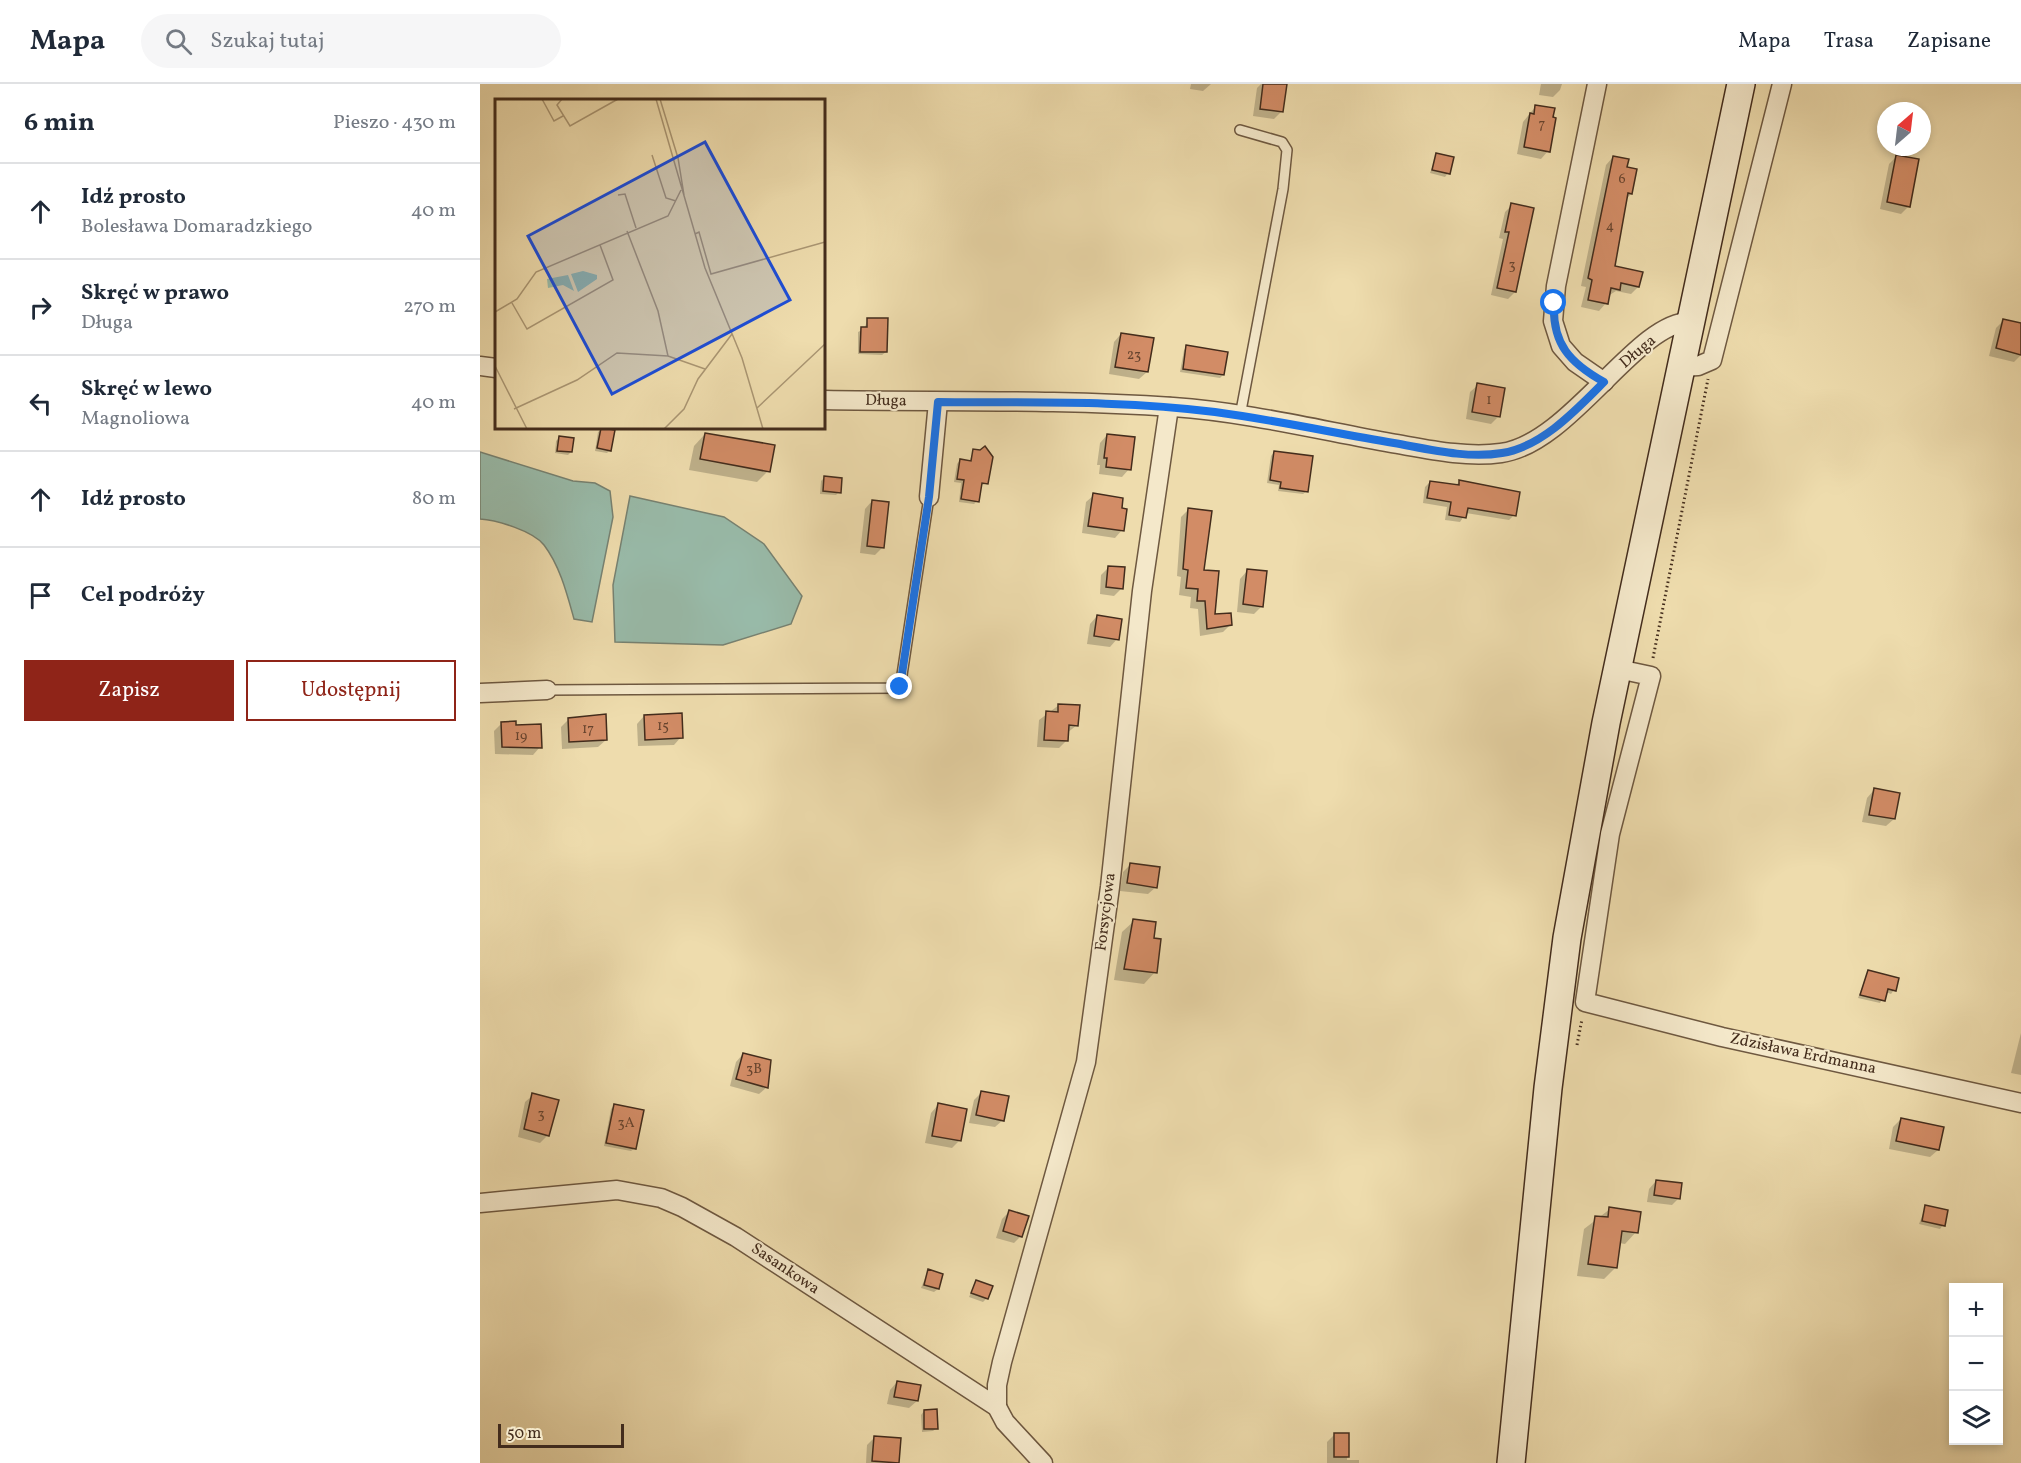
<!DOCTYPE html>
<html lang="pl">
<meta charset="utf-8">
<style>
:root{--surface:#fff;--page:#f6f6f7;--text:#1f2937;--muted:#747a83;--line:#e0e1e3;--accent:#8f2418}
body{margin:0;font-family:Vollkorn,serif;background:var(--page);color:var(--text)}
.controls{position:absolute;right:18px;bottom:18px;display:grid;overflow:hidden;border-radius:0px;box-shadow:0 3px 9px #0003}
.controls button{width:54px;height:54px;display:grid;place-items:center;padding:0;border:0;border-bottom:2px solid var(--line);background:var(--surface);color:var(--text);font:30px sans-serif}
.compass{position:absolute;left:1397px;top:18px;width:54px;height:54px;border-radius:50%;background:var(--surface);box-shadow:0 3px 9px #0003;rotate:28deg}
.scale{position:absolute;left:18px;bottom:15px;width:126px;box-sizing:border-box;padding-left:6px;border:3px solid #432c1c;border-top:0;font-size:16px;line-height:21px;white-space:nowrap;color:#432c1c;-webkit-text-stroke:4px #f4e8ca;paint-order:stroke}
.stop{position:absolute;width:18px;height:18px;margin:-14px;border:4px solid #1a73e8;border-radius:50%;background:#fff}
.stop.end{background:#1a73e8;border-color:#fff;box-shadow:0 2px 6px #0008}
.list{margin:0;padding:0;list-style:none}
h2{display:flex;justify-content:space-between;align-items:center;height:78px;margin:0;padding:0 24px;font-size:26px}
h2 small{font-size:20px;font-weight:400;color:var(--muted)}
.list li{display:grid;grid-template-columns:39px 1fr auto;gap:18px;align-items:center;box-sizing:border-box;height:96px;padding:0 24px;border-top:2px solid var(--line)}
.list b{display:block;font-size:22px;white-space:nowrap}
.list p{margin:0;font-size:20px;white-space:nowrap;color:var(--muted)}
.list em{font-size:20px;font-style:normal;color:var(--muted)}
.actions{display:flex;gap:12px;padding:18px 24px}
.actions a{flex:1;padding:14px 0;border:2px solid var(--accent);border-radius:0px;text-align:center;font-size:21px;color:var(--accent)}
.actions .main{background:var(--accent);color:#fff}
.icon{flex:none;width:33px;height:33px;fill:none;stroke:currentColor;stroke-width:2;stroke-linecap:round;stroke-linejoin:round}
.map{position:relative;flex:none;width:1541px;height:1379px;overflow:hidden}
header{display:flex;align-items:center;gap:36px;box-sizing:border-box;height:84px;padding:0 30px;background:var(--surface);border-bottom:2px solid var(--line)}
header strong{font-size:28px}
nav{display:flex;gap:33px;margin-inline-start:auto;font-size:21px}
.search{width:420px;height:54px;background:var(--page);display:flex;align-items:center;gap:15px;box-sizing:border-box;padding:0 21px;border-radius:33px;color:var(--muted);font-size:22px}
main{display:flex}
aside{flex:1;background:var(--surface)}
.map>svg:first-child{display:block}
.water{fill:#99bcab;stroke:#778272;stroke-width:1.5}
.shadow{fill:#0003}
.building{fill:#d28c66;stroke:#432c1c;stroke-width:1.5}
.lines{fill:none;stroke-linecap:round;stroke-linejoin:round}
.lane-casing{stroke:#6e5840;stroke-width:12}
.street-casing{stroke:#6e5840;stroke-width:21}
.secondary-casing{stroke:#432c1c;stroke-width:30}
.path{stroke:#432c1c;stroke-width:3;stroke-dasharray:1.5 3;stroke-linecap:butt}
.lane{stroke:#f4e8ca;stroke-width:9}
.street{stroke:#f4e8ca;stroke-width:18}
.secondary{stroke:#f4e8ca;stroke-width:27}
.route{stroke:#1a73e8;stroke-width:8}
.labels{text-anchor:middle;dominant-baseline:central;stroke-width:4.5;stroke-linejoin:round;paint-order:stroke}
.number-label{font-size:14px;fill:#67442e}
.street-label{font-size:16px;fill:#432c1c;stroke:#f4e8ca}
.inset-road{fill:none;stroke:#aa9673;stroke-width:1.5}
.view{fill:#1d4ed8;fill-opacity:0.15;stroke:#1d4ed8;stroke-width:3}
.inset-edge{fill:none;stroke:#432c1c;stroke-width:3}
</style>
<header>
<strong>Mapa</strong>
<div class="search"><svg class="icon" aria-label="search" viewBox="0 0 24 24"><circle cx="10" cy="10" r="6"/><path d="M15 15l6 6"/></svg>Szukaj tutaj</div>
<nav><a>Mapa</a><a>Trasa</a><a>Zapisane</a></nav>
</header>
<main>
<aside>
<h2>6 min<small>Pieszo · 430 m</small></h2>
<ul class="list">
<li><svg class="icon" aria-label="ahead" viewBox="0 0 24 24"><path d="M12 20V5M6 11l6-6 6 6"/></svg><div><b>Idź prosto</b><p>Bolesława Domaradzkiego</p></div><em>40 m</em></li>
<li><svg class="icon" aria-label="right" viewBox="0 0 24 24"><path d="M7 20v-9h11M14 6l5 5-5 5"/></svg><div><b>Skręć w prawo</b><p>Długa</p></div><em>270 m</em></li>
<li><svg class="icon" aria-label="left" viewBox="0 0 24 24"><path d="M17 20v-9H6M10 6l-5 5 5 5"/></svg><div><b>Skręć w lewo</b><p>Magnoliowa</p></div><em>40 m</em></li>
<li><svg class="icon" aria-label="ahead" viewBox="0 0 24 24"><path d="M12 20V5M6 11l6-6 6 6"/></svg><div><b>Idź prosto</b></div><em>80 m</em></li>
<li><svg class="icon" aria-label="arrive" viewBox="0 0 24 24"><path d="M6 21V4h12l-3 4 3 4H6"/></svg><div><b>Cel podróży</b></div></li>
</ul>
<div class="actions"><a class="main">Zapisz</a><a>Udostępnij</a></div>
</aside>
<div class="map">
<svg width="1541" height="1379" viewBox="0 0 1541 1379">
<rect width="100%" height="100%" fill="#eedcad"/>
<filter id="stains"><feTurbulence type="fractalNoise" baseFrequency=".00333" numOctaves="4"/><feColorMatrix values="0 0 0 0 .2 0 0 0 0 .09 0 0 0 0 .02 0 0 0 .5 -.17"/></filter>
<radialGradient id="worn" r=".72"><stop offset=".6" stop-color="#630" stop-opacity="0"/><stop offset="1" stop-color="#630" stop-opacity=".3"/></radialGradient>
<!-- water -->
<g class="water">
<path d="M0,368L93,397L115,399L130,407L133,433L112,538L94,535C87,510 80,482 64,461C53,447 17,436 0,435Z"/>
<path d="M150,412L244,433L284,460L322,512L311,540L243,561L135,558L133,501Z"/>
</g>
<!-- shadow -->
<g class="shadow">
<path d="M711,0H731L723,7L710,5Z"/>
<path d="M781,0H806L802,27L794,35L773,32L777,4Z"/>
<path d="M1061,0H1082L1080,6L1073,13L1059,11Z"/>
<path d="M1056,22L1068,67L1061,75L1037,70L1043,38Z"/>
<path d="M957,70L968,89L965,93L950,89Z"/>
<path d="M1417,72L1429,122L1421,130L1400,125L1409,80Z"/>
<path d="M1133,73L1146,85L1151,110L1146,115L1134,183L1158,203L1151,210L1136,207L1128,212L1126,219L1119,227L1101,223L1106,203L1101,202L1126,81Z"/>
<path d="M1032,121L1052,125L1035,208L1028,215L1011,211L1023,155L1019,154L1025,128Z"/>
<path d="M388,235L406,268L402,271L378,270V248L384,245Z"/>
<path d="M1524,236L1541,241V271L1534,278L1509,272L1516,244Z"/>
<path d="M641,250L667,288L659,295L629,290L634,258Z"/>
<path d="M707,263L743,291L740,294L700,288L704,266Z"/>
<path d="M998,301L1019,332L1011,340L986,335L990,308Z"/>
<path d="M122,345L130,366L127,369L115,367L118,348Z"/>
<path d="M225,350L288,387L277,398L209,386L214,362Z"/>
<path d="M627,351L649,385L642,393L619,390L620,381H617L620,359Z"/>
<path d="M79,354L91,368L88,371L75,369L76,357Z"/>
<path d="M494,366L507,399L500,402L497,417L494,420L479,418L481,399L474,398L477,380L480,376L489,378Z"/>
<path d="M794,368L827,407L823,410L798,407L799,401L787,399L791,372Z"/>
<path d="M345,393L359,408L356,411L340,410L341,397Z"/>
<path d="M980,397L1034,431L1029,436L986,429L980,438L965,436L967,423L943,419L945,403L950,398L975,402Z"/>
<path d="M614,411L642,446L635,454L602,449L606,418Z"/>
<path d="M392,417L403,463L395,471L380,469L385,425Z"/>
<path d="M708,426L734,531L750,541L743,548L720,552L718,525L710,524L711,513L699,511L701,493L697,492L701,433Z"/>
<path d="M629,483L642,504L634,512L620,510L621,491Z"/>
<path d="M767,487L782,522L774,530L757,528L760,495Z"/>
<path d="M617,532L637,555L630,563L607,560L610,540Z"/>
<path d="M579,621L597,641L587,649L586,657L579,664L557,663L559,636Z"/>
<path d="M164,632L201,653L194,661L158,662L157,640Z"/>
<path d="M89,635L126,656L118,663L82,665L81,643Z"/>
<path d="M22,639L60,663L53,671L15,670L14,647Z"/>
<path d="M1394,706L1414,735L1406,742L1382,738L1387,714Z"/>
<path d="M650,781L676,803L668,810L640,807L643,788Z"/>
<path d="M654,837L672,855L675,888L664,900L634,896L642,848Z"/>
<path d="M1388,887L1414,906L1411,910L1406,908L1400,919L1378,914Z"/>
<path d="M1541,949V991L1531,989Z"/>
<path d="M263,970L287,1003L279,1010L250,1002L256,978Z"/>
<path d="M501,1009L523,1036L515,1043L489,1039L494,1016Z"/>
<path d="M53,1011L68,1051L60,1059L38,1053L45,1018Z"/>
<path d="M458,1021L479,1057L472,1064L445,1059L451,1029Z"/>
<path d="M134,1022L155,1064L151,1067L124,1062L131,1025Z"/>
<path d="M1421,1035L1458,1066L1450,1073L1409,1065L1413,1043Z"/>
<path d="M1176,1097L1199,1114L1192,1121L1167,1118L1169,1105Z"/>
<path d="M1446,1122L1463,1141L1460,1145L1439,1140Z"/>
<path d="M1130,1125L1156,1148L1145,1160L1139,1159L1136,1183L1124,1195L1097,1192L1104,1145Z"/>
<path d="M529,1128L541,1152L534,1159L516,1154L522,1135Z"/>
<path d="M448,1187L458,1205L454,1208L441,1204Z"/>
<path d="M496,1197L507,1214L503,1218L489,1213Z"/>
<path d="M417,1298L437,1317L429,1324L407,1320L410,1306Z"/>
<path d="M444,1327L457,1344L453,1347L442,1348L441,1331Z"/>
<path d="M855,1350L868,1351L867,1376H879V1379H847V1358Z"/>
<path d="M395,1353L420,1355L418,1379H386L387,1361Z"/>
</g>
<!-- building -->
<g class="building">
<path d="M783,0H807L803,28L780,25Z"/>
<path d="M1055,21L1075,24L1073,33L1076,34L1070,68L1044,63L1050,29L1054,30Z"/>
<path d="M956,69L974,73L970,90L952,86Z"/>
<path d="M1416,71L1439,75L1430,123L1407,118Z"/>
<path d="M1133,72L1149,75L1147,83L1157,85L1152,110L1148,109L1135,182L1163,188L1159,203L1141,199L1140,206L1131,204L1128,220L1108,216L1112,196L1108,194Z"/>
<path d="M1031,119L1054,124L1036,208L1017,204L1029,148H1025Z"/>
<path d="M387,234H408L407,268H380L381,243H387Z"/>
<path d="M1523,235L1541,239V271L1516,264Z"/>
<path d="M641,249L674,254L668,288L635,283Z"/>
<path d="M706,261L748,268L744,291L703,285Z"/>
<path d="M997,299L1025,304L1020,333L992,328Z"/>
<path d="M121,344L135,346L131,367L117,364Z"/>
<path d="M225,349L295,361L290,388L220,375Z"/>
<path d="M627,350L655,353L651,386L626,383L627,374H624Z"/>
<path d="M79,352L94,354L92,368L77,367Z"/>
<path d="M505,362L513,373L508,400L502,399L499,418L481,415L484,396L477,395L480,375L491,377L493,365L500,366Z"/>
<path d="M794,367L833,372L828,408L800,404L801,398L790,396Z"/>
<path d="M344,392L362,394L361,409L343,407Z"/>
<path d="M979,396L1040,408L1036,432L988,424L986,434L969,431L971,418L947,414L950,397L979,401Z"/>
<path d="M613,409L643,414L642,424L647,425L644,447L608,442Z"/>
<path d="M392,416L409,418L404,464L387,462Z"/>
<path d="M708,424L732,427L724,486L739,487L735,530L751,529L752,541L727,545L725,517H717L718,505L706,504L708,486L703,485Z"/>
<path d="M628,482L645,483L643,505L626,503Z"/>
<path d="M767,485L787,487L783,523L763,520Z"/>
<path d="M617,531L642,535L639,556L614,552Z"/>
<path d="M578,620L600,621L598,642L589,641L588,657L564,656L566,627L578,628Z"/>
<path d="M202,629L203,654L165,656L164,631Z"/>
<path d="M126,630L127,656L89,658L88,634Z"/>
<path d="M36,637V641L61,640L62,664L22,663L21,638Z"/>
<path d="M1394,704L1420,709L1415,735L1389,731Z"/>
<path d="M650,779L680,783L677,804L647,799Z"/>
<path d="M653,835L676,838L674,854L681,855L677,889L644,885Z"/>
<path d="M1388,886L1419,894L1416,907L1408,905L1405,917L1380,911Z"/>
<path d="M263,969L291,976L288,1004L256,995Z"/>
<path d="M501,1007L529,1012L524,1037L496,1031Z"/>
<path d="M52,1009L79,1016L69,1052L44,1045Z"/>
<path d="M458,1019L487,1025L481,1057L452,1052Z"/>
<path d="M134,1020L164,1026L156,1065L126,1059Z"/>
<path d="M1421,1034L1464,1043L1459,1066L1416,1057Z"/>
<path d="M1176,1096L1202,1099L1200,1115L1174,1111Z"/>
<path d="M1445,1121L1468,1126L1465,1142L1442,1137Z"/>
<path d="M1129,1123L1161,1128L1158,1149L1142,1147L1137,1184L1108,1180L1115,1132L1128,1133Z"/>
<path d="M529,1126L549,1132L542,1153L523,1147Z"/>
<path d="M448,1185L463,1190L459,1205L444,1201Z"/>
<path d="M496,1196L513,1202L508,1215L491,1209Z"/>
<path d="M417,1297L441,1301L438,1317L414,1313Z"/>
<path d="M457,1325L458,1345H444V1326Z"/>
<rect x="854" y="1349" width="15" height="24"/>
<path d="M394,1352L421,1354L419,1379L392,1377Z"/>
</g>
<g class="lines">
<defs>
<g id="lane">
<path d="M760,46L802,58L807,66L803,105L760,332"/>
<path d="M67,606L420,604L449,413"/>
</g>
<g id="street">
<path d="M1117,0L1076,202L1073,237L1081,262L1095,278L1124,298"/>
<path d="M0,282L16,284"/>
<path d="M1202,283L1218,282L1232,276L1302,0"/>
<path d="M344,316C460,318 577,315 693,323C766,328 839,346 911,359C946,365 985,374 1021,369C1090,360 1157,237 1210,238"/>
<path d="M449,413L458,318"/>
<path d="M1138,585L1171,592L1130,750L1105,918L1242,953L1541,1019"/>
<path d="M0,609L67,606"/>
<path d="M0,1119L137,1106L181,1114L202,1123L256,1153L517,1323L525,1338L563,1379"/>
<path d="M517,1323V1301L522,1278L606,978L630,803L662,507L689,323"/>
</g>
<path id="secondary" d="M1031,1379L1068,1004L1087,854L1126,639L1261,0"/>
</defs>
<!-- lane casing -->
<use href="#lane" class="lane-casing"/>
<!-- street casing -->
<use href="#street" class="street-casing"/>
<!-- secondary casing -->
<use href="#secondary" class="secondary-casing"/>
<!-- path -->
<g class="path">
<path d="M1173,574L1228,295"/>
<path d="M1097,961L1102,935"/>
</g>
<!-- lane -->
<use href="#lane" class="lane"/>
<!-- street -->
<use href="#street" class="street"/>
<!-- secondary -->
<use href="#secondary" class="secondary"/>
</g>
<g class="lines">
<!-- route -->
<path class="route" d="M420,603L449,413L458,318C550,319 643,316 735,328C795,336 854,349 914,359C948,365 987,375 1022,369C1062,363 1097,325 1124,298C1090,279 1072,260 1074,219"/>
</g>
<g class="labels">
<!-- number labels -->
<g class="number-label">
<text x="1062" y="40">7</text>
<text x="1142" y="95">6</text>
<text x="1130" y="142">4</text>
<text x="1032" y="181">3</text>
<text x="654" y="271">23</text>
<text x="1009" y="316">1</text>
<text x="183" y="642">15</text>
<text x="108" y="645">17</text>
<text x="41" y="652">19</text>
<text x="274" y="985">3B</text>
<text x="61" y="1030">3</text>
<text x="146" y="1039">3A</text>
</g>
<!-- street labels -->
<g class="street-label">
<text transform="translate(1158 268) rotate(-40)">Długa</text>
<text transform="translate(406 317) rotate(1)">Długa</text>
<text transform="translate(626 828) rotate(-83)">Forsycjowa</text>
<text transform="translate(1323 970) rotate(12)">Zdzisława Erdmanna</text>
<text transform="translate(305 1185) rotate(34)">Sasankowa</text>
</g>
</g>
<!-- overview -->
<g transform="translate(15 15)">
<rect width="330" height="330" fill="#eedcad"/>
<path d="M88,172L102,176V180L83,193L76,175ZM73,176L79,192L68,186L53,189L52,180Z" fill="#99bcab"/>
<path class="inset-road" d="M47,0L59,22L68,17M67,0L62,6L75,27L123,0M161,0L210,169L247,259L268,330M165,0L183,59L189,96M157,56L171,99L181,102M123,96L130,95L141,129M132,132L163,212L173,257M200,135L204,133L216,175L330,143M17,204L32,230L118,181L105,146M0,213L22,200L41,173L173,117L186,91M0,267L32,330M262,309L330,245M19,310L82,281L122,254L173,257L210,270M169,330L189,310L203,280L237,235"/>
<path class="view" d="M210,43L295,201L117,295L33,137Z"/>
<rect width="330" height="330" class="inset-edge"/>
</g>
<rect width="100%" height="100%" filter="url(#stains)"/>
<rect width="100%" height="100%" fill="url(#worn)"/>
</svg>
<div class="controls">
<button>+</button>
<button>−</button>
<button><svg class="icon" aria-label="layers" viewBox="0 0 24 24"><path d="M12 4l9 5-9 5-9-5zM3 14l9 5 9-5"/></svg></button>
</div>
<svg class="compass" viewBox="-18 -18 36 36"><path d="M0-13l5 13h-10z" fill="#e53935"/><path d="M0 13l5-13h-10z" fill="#747a83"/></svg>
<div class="scale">50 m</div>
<div class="stop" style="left:1074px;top:219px"></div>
<div class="stop end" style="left:420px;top:603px"></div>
</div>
</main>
